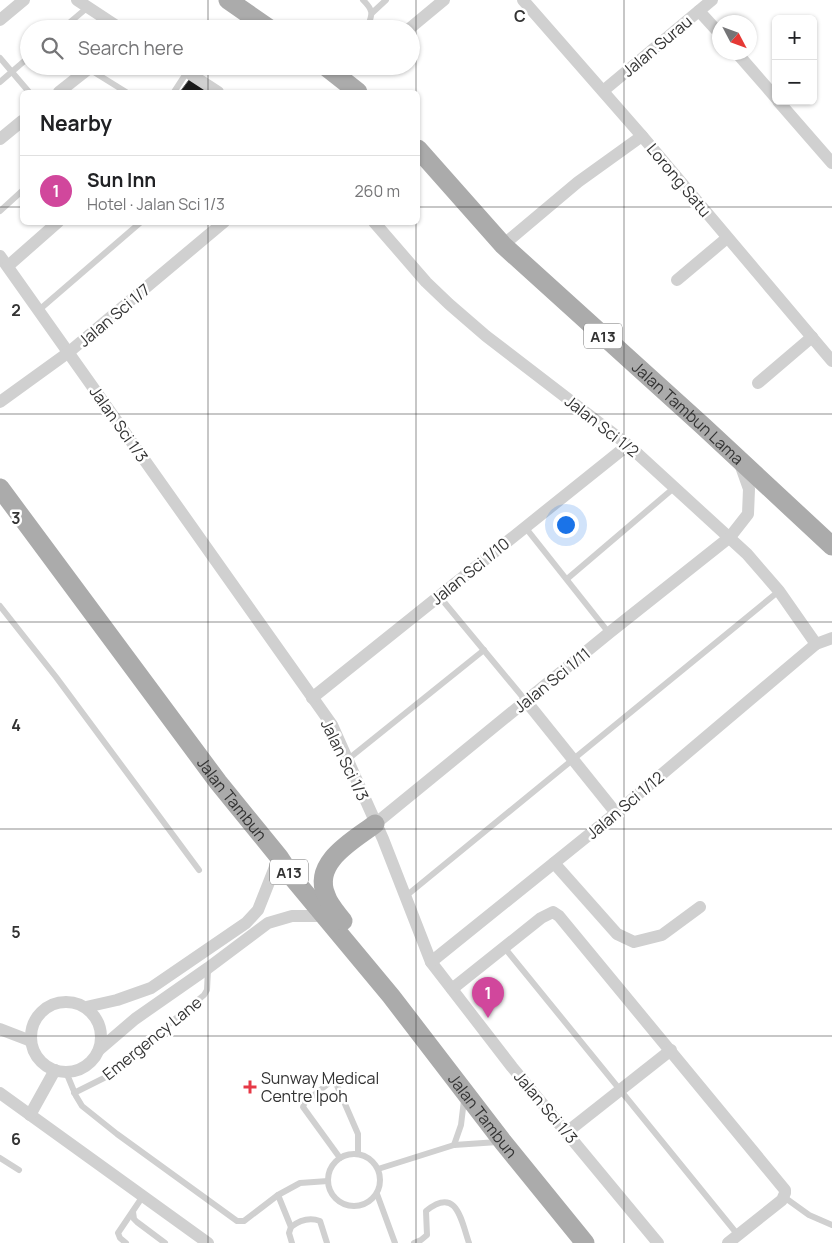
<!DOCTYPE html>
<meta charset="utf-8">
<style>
:root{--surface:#fff;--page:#f2f2f2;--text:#202124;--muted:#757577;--line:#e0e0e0;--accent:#e63946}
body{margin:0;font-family:Manrope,sans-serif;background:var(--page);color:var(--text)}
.controls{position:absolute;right:15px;top:15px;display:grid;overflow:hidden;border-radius:8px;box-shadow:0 1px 4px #0004}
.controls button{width:45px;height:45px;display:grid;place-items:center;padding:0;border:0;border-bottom:1px solid var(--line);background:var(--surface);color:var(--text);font:25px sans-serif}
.compass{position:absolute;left:712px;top:15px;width:45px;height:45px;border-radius:50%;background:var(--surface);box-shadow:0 1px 4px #0004;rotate:131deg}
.you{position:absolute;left:565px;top:524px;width:18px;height:18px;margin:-12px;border:4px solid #fff;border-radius:50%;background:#1a73e8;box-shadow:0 0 0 8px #1a73e833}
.badge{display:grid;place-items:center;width:32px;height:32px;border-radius:50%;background:var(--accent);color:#fff;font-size:16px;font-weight:700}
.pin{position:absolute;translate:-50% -41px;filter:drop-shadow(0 1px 2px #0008)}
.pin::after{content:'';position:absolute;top:26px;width:18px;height:15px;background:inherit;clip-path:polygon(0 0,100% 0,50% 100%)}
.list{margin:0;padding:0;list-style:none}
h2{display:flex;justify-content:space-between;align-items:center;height:65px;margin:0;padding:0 20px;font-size:21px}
h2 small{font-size:16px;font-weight:400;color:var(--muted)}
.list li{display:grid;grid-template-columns:32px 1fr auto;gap:15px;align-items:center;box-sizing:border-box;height:70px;padding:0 20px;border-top:1px solid var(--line)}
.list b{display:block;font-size:19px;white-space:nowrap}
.list p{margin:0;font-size:16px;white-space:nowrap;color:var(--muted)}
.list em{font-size:16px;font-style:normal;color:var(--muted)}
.icon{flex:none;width:28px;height:28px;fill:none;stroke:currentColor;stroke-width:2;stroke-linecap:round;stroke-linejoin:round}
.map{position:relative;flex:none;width:832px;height:1243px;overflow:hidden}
.search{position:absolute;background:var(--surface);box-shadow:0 1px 4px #0004;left:20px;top:20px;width:400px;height:55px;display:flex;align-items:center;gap:12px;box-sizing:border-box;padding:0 18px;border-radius:28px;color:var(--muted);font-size:19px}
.panel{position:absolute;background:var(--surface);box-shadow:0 1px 4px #0004;left:20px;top:90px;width:400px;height:135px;border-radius:8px}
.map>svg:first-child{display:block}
.building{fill:#1a1a1a;stroke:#5f5f5f}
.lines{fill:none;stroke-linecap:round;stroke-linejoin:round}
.lane{stroke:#d0d0d0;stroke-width:6}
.street{stroke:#d0d0d0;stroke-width:12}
.primary{stroke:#ababab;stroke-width:19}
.grid{fill:none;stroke:#333;stroke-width:1;stroke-opacity:0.55}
.poi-dot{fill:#e63946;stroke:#fff;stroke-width:2}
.labels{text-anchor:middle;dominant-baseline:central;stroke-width:5;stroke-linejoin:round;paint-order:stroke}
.shield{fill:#fff;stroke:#707070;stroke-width:1}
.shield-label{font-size:15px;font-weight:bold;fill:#333}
.street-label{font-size:16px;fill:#333;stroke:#fff}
.poi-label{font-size:16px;fill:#333;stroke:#fff;text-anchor:start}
.grid-label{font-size:16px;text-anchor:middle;font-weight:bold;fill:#333;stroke:#fff;stroke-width:5;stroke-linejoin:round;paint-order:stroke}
</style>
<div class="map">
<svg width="832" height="1243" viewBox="0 0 832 1243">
<rect width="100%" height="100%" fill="#fff"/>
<!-- building -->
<path class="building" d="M194,73L221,92H180Z"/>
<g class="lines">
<!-- lane -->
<g class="lane">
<path d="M363,0C375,12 372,14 367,29"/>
<path d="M372,13L386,0"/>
<path d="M62,29L88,7"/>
<path d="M0,58L29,92"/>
<path d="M89,69L126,92"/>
<path d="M0,82L29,57"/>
<path d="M174,92L187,72"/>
<path d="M0,211L22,191"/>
<path d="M39,310L141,222"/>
<path d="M525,527L609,633"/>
<path d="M567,579L675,487"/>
<path d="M439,596L526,701"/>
<path d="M0,606L56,677L199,870"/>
<path d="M347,760L484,650"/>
<path d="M406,896L779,591"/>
<path d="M504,947L738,1235"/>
<path d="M66,1072L76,1096L82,1106L117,1134L237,1221H244L278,1195L300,1183L328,1181"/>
<path d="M74,1093L104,1078L204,995L207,990L208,969"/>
<path d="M454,1145L461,1125L464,1100"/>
<circle cx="354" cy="1180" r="26"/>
<path d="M0,1158L19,1170"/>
<path d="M340,1158L303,1107L305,1102L333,1080L335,1081L358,1134V1154"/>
<path d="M378,1169L454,1145L498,1142"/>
<path d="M377,1194L395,1243"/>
<path d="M278,1195L291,1227"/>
<path d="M784,1197L809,1215L832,1225"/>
<path d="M133,1212L134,1219L137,1222L165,1243"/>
<path d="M126,1243L120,1238L118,1233L143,1196"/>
<path d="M292,1243L289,1233L291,1227C300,1220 309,1217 320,1221L327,1243"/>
<path d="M414,1243L421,1240L427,1235L426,1211C457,1186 461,1220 469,1243"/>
</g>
<!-- street -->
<g class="street">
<path d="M77,0L121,29"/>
<path d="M523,0L642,136L832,361"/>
<path d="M699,11L720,34"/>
<path d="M0,20L24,0"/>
<path d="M409,29L444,0"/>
<path d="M736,52L776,98"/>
<path d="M178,66L218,92"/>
<path d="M603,91L712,0"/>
<path d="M59,92L92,66"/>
<path d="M778,101L832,163"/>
<path d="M0,139L22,121"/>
<path d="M374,222L426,282L449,304L486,336L628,445L747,554L779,591L816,644"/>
<path d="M503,245L578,182L642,136"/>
<path d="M0,256L332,725L383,839L431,962L512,1067L658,1243"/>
<path d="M8,266L58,222"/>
<path d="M677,280L727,238"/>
<path d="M758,383L812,337"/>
<path d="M0,402L69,352L224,222"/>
<path d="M312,698L628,445"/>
<path d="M526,701L616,813"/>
<path d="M375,824L609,633L730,537L748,514L749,489L739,461"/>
<path d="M554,863L617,934L634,942L662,935L700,907"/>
<path d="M431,962L616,813L816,644L832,638"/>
<path d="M452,989L541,918L553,912L559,916L785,1190V1193L782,1200L728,1243"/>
<circle cx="66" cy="1037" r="35"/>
<path d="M86,1007L117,1000L151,988L246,923L258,910L279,857"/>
<path d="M0,1029L31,1041"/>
<path d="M100,1049L135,1019L208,968L268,923L292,916H324"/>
<path d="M0,1093L208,1243"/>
<path d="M30,1115L55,1070"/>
<path d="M567,1132L671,1050"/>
</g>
<!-- primary -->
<g class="primary">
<path d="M228,0L270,29"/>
<path d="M325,66L358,92"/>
<path id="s1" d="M418,149L503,245L703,426L832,546"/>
<path id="s2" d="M0,488L218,782L279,857L292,877L391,996L503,1142L585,1243"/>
<path d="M343,921C337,913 329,905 326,895C312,862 354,840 375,824"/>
</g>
</g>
<!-- grid -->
<path class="grid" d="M208,0V29M416,0V92M624,0V1243M208,66V92M0,207H22M418,207H832M208,222V1243M416,222V1243M0,414H832M0,622H832M0,829H832M0,1036H832"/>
<!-- markers -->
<path class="poi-dot" d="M247.5 1079.5h5v5h5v5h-5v5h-5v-5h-5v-5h5z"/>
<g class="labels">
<!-- shield labels -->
<g class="shield">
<rect x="584" y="323.5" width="38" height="25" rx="4"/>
<rect x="270" y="859.5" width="38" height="25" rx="4"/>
</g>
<g class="shield-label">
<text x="603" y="336">A13</text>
<text x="289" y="872">A13</text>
</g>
<!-- street labels -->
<g class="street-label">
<text transform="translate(657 46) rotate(-40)">Jalan Surau</text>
<text transform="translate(679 180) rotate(50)">Lorong Satu</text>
<text transform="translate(114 315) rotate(-40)">Jalan Sci 1/7</text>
<text stroke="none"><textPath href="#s1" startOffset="378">Jalan Tambun Lama</textPath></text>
<text transform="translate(119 424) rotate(55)">Jalan Sci 1/3</text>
<text transform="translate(602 426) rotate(38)">Jalan Sci 1/2</text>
<text transform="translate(470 571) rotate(-39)">Jalan Sci 1/10</text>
<text transform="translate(552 680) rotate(-39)">Jalan Sci 1/11</text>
<text transform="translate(345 760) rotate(64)">Jalan Sci 1/3</text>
<text stroke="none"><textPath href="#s2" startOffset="388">Jalan Tambun</textPath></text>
<text transform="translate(625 805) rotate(-40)">Jalan Sci 1/12</text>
<text transform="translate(152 1038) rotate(-39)">Emergency Lane</text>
<text transform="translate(546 1107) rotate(50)">Jalan Sci 1/3</text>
<text stroke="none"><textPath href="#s2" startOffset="792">Jalan Tambun</textPath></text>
</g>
<!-- poi labels -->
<g class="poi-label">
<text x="261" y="1078">Sunway Medical<tspan x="261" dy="18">Centre Ipoh</tspan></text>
</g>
</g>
<g class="grid-label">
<text x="520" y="22">C</text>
<text x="16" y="316">2</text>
<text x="16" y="524">3</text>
<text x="16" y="731">4</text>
<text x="16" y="938">5</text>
<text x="16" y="1145">6</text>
</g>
</svg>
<div class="controls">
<button>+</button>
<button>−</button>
</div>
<svg class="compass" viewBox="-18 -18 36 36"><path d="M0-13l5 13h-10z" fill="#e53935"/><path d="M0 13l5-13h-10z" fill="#757577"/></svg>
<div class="you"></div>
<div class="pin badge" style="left:488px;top:1018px;background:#d1479c">1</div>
<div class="search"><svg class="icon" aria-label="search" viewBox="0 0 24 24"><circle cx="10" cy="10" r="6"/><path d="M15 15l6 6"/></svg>Search here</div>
<section class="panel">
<h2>Nearby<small></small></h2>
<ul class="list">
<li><span class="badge" style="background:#d1479c">1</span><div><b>Sun Inn</b><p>Hotel · Jalan Sci 1/3</p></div><em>260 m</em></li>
</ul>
</section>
</div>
